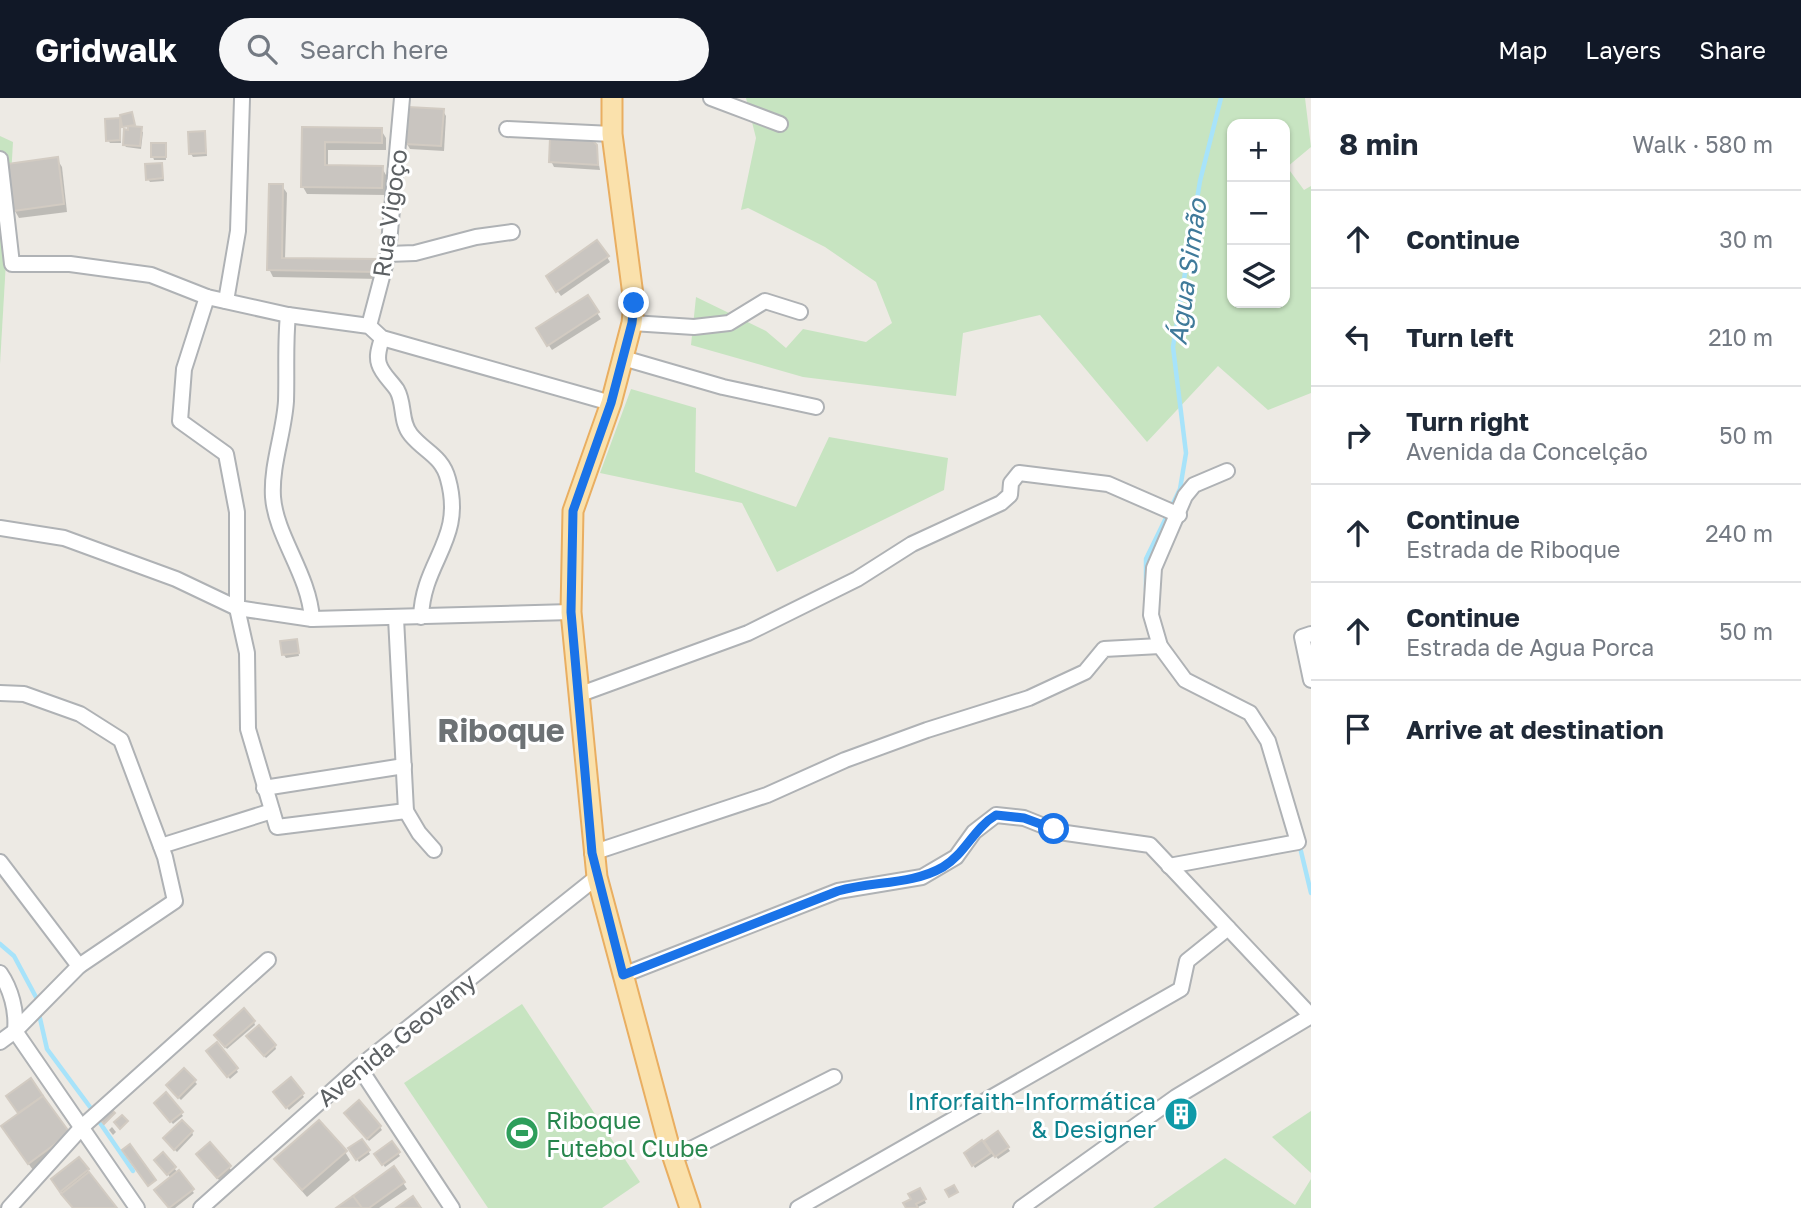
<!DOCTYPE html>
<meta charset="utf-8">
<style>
:root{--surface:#fff;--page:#f6f6f7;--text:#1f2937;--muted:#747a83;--line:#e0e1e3;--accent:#111827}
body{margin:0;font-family:"Golos Text",sans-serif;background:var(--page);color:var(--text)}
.controls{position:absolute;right:21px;top:21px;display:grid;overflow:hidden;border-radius:14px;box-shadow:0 2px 5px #0004}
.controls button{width:63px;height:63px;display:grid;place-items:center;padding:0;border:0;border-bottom:2px solid var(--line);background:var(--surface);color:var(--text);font:35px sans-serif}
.stop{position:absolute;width:21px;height:21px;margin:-16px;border:5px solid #1a73e8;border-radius:50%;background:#fff}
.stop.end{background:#1a73e8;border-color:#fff;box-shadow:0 2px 7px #0008}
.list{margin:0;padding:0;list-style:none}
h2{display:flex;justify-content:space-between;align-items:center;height:91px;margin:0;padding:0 28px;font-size:30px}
h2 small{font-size:23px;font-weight:400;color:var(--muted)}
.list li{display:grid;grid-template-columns:46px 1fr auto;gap:21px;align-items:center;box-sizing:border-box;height:98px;padding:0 28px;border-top:2px solid var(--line)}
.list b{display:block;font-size:26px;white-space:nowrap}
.list p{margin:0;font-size:23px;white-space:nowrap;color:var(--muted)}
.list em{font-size:23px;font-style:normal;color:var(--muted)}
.icon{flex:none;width:38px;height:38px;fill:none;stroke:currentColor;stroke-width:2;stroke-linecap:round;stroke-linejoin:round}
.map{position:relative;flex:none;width:1311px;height:1110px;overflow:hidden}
header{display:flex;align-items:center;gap:42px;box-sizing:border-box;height:98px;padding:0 35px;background:var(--accent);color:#fff}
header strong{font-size:33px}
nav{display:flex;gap:38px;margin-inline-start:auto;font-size:24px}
.search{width:490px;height:63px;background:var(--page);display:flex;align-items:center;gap:18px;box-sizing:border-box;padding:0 24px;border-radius:38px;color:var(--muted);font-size:26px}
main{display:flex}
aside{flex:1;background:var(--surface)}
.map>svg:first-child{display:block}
.green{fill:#c7e4c1;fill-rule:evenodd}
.shadow{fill:#0003}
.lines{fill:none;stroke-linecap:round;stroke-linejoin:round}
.stream{stroke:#a7e3fa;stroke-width:4.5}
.building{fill:#c9c5c0;stroke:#d2cbc2;stroke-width:2}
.minor-casing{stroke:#afb2b5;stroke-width:18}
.major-casing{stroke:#e9ae61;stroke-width:23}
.minor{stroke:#fff;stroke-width:14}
.major{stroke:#fae1ac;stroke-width:19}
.route{stroke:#1a73e8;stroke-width:9}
.labels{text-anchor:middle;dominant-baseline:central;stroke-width:6;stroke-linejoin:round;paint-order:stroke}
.street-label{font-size:24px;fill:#5c6063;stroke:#fff}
.culture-label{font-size:24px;fill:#0d838f;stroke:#fff;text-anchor:end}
.leisure-label{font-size:24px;fill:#27864d;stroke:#fff;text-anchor:start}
.water-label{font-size:26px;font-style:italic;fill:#3f7a9a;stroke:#fff}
.district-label{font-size:32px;font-weight:bold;fill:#6d7275;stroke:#fff}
</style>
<header>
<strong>Gridwalk</strong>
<div class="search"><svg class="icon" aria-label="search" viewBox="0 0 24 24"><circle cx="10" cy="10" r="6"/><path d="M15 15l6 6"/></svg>Search here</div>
<nav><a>Map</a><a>Layers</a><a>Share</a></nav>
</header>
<main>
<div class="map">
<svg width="1311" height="1110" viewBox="0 0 1311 1110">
<rect width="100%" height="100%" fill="#edeae4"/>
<!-- green -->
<g class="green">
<path d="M746,0H1305L1311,49L1287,69L1304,92L1311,88V295L1268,312L1218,268L1147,344L1040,217L963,235L956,298L803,279L691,247L696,199L766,233L786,250L803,231L866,244L892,225L876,184L825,149L748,110L741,112L756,40ZM1232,26H1285V205H1232Z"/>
<path d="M0,38L13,44L0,266Z"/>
<path d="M631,291L696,310L695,374L796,409L829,339L948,360L944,392L777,474L742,405L600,375Z"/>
<path d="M522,906L640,1084L602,1110H488L404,985Z"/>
<path d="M1311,1013V1075L1272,1039Z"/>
<path d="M1225,1060L1295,1107L1311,1081V1110H1153Z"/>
</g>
<!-- shadow -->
<g class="shadow">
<path d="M443,13L446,18L444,53L410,51L407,46Z"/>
<path d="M131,16L134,30L143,34L141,51L126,49L124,46L130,28L124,29L122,18Z"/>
<path d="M119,22L121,45H110L108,42Z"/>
<path d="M304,31L381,32L386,40V52H328V69L382,70L386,77V97L307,96L303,89Z"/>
<path d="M204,34L207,58L193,59L191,56Z"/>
<path d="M165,47L166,62H154L153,59Z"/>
<path d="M595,48L600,72L554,69L551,63Z"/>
<path d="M57,61L62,69L67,114L19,120L15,113Z"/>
<path d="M161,67L164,83L150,84L148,81Z"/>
<path d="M282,88L287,95L285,161L377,163L381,170V181L273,179L269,171Z"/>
<path d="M607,159L610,164L561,198L551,184Z"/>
<path d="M587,199L601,221L552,252L538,231Z"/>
<path d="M296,543L299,558L286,560L284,557Z"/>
<path d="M254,924L255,927L227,951L218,940Z"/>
<path d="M250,942L275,948L276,951L266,960Z"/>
<path d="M210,957L236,971L238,974L230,981Z"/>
<path d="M184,972L197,986L181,1002L170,991Z"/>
<path d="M302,996L304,999L289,1012L277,998Z"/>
<path d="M8,998L41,999L73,1044L33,1072L7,1036L20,1016Z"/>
<path d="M158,1008L181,1015L183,1018L173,1026Z"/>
<path d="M348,1019L380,1029L382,1032L369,1043Z"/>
<path d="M112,1029L116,1034L113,1037L109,1032Z"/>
<path d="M192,1034L193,1037L177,1054L167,1044Z"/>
<path d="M998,1036L1010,1053L998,1061L995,1057L975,1070L966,1055Z"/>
<path d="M362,1043L370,1056L359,1064L350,1051Z"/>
<path d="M392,1046L400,1058L385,1069L377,1057Z"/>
<path d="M345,1054L350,1062L307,1099L281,1069Z"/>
<path d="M200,1060L229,1069L231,1072L219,1082Z"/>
<path d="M79,1062L87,1072L115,1110H73L55,1085Z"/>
<path d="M158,1065L174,1070L194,1095L175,1110H170L158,1095L171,1080Z"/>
<path d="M394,1071L407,1091L379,1110H339Z"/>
<path d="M919,1092L926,1105L916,1110H908Z"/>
</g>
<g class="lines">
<!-- stream -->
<g class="stream">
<path d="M1146,492V461L1180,391L1186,355L1173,249L1200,83L1221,0"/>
<path d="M1299,745L1311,795"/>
<path d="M0,846L14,858L37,901"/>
<path d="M39,916L47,951L90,1009"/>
<path d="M98,1022L133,1073"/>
</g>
</g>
<!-- building -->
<g class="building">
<path d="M408,9L444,11L441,48L405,46Z"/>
<path d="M132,14L135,27L122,29L120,17Z"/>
<path d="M120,20V42L106,43L105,21Z"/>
<path d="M128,28L142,29L140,48L123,47L124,31L128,32Z"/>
<path d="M302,29L382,30V45L325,44V67L383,68L382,90L301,89Z"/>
<path d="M205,33L206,55L189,56L188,34Z"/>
<path d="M550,40L592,42L597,47L598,67L549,64Z"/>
<rect x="151" y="45" width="15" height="14"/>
<path d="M58,59L64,106L13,113L7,66Z"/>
<path d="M162,65L163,80L146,82L145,66Z"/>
<path d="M269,86H283L282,160L378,161V174L267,172Z"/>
<path d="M597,142L609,158L556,194L546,178Z"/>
<path d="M588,197L599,214L547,248L536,230Z"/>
<path d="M297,541L299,555L282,557L280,543Z"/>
<path d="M244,910L255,923L225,949L214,937Z"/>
<path d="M259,927L276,947L264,958L246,938Z"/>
<path d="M217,944L238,970L227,979L206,953Z"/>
<path d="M184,970L196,982L178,1000L166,987Z"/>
<path d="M291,979L304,995L286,1010L273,994Z"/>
<path d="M31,980L43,998L18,1015L6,998Z"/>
<path d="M166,994L183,1014L170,1024L154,1005Z"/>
<path d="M43,998L70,1035L28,1066L1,1028Z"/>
<path d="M359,1002L381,1028L367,1041L344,1015Z"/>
<path d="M1185,1008L1189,1018L1177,1023L1173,1014Z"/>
<path d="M109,1009L115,1015L104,1026L98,1019Z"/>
<path d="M122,1017L128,1023L120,1031L114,1024Z"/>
<path d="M182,1022L193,1033L174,1052L163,1040Z"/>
<path d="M319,1022L347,1053L302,1092L274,1061Z"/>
<path d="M998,1033L1009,1049L995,1059L984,1043Z"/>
<path d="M362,1041L370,1052L356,1062L348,1050Z"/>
<path d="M982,1042L991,1055L972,1068L964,1055Z"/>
<path d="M392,1043L400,1054L382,1067L374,1056Z"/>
<path d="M210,1044L231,1068L217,1080L196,1056Z"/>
<path d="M130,1046L156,1082L148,1088L122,1052Z"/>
<path d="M163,1054L176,1069L167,1077L154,1062Z"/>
<path d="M79,1059L89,1071L60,1094L51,1081Z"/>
<path d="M394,1068L405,1084L369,1110H362L353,1098Z"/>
<path d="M179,1072L194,1091L169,1110L154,1092Z"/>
<path d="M89,1074L117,1110H73L61,1096Z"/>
<path d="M954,1087L958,1094L949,1099L945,1092Z"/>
<path d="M920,1090L926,1101L916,1106L918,1110H906L903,1105L911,1101L908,1096Z"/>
<path d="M353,1098L362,1110H336Z"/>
<path d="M413,1098L421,1110H396Z"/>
</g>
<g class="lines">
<defs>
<g id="minor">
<path d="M711,0L780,26"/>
<path d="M507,31L612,36"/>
<path d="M0,61L12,166H70L151,177L207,199L288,217L369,228L382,240L611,305"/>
<path d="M388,156L415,155L476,139L512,134"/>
<path d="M207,199L184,271L180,323L226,356L237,414V510L247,555L248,631L277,729L406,713"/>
<path d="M226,203L238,133L242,1"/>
<path d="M288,217C285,246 287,274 286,303C284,335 271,367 273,399C276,439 309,476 312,521"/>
<path d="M632,225L694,229L729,225L765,203L800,214"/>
<path d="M369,228L388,156L402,0"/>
<path d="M382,240C380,248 376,257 379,266C382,276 391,283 397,292C405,306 400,324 411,337C425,354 442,358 448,381C465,442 423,462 421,519"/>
<path d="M623,260L723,289L816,309"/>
<path d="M0,430L64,440L176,481L237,510L312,521L571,514"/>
<path d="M396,520L406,713L419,735L434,752"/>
<path d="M1311,536L1302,539L1311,582"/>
<path d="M0,595L24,596L80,616L121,642L165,759L175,803L79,868L15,933L0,944"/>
<path d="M578,597L748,535L857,481L912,446L1001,405L1010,397L1011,385L1019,375L1108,386L1179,417"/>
<path d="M264,690L404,668"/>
<path d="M161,748L272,713"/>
<path d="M592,755L767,697L845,662L927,632L1029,600L1085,574L1104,551L1160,548"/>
<path d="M0,764L79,868"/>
<path d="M1169,768L1298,744L1268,643L1250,615L1185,582L1160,548L1151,517L1154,470L1185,398L1194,387L1227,373"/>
<path d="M0,875C11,891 17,913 15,933L137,1110"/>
<path d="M623,877L838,793L922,779L956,759L974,734L996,717L1024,720L1059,734L1150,747L1311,918L1176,999L1021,1110"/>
<path d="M359,969L452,1110"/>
<path d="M673,1060L834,979"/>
<path d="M9,1110L83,1028L268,862"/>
<path d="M201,1110L359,969L597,779"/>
<path d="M798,1110L1181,891L1187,863L1228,830"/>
</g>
<path id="major" d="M612,0V36L634,205L632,225L611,305L573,413L571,514L597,779L668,1044L690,1110"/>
</defs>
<!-- minor casing -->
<use href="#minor" class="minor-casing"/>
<!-- major casing -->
<use href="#major" class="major-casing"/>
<!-- minor -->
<use href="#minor" class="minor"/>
<!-- major -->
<use href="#major" class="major"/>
</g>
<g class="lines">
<!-- route -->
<path class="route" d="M634,205L632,225L611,305L573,413L571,514L592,755L623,877L838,793C872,783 912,787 943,769C965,756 974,730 996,717L1024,720L1054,731"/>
</g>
<!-- icons -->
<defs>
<symbol id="building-disc" viewBox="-11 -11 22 22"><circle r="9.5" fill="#0f9aa8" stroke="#fff"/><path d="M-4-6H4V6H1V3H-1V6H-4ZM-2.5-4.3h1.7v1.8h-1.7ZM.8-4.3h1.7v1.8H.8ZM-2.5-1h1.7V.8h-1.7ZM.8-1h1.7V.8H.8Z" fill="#fff"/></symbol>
<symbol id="stadium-disc" viewBox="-11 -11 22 22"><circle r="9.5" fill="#2e9e5b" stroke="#fff"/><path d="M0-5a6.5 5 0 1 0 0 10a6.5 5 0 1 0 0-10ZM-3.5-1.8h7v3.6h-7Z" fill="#fff"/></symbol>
</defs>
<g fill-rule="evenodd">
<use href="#building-disc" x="1162" y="997" width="38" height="38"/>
<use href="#stadium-disc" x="503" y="1016" width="38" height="38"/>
</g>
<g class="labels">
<!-- street labels -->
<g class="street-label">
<text transform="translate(389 115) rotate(-82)">Rua Vigoço</text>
<text transform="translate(396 941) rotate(-39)">Avenida Geovany</text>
</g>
<!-- culture labels -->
<g class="culture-label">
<text x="1156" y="1002">Inforfaith-Informática<tspan x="1156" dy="28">&amp; Designer</tspan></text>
</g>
<!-- leisure labels -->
<g class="leisure-label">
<text x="546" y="1021">Riboque<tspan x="546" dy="28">Futebol Clube</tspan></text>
</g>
<!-- water labels -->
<g class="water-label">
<text transform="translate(1187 174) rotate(-82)">Água Simão</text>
</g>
<!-- district labels -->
<g class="district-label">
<text x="501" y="632">Riboque</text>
</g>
</g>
</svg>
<div class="controls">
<button>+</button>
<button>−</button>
<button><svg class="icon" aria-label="layers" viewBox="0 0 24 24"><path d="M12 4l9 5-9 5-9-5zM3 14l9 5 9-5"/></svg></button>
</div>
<div class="stop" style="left:1054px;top:731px"></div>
<div class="stop end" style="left:634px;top:205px"></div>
</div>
<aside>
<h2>8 min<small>Walk · 580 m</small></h2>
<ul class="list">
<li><svg class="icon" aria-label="ahead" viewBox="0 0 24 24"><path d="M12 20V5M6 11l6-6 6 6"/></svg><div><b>Continue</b></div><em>30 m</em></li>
<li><svg class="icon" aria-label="left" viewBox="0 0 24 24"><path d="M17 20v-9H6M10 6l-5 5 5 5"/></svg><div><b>Turn left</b></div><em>210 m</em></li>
<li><svg class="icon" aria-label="right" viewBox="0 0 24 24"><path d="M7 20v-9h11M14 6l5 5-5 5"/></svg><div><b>Turn right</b><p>Avenida da Concelção</p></div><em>50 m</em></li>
<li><svg class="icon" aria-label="ahead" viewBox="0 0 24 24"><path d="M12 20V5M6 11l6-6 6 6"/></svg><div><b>Continue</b><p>Estrada de Riboque</p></div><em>240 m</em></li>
<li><svg class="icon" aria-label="ahead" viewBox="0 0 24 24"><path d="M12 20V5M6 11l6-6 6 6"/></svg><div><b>Continue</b><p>Estrada de Agua Porca</p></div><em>50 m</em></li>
<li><svg class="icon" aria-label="arrive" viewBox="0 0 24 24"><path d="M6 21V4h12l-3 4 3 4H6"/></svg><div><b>Arrive at destination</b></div></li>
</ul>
</aside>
</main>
